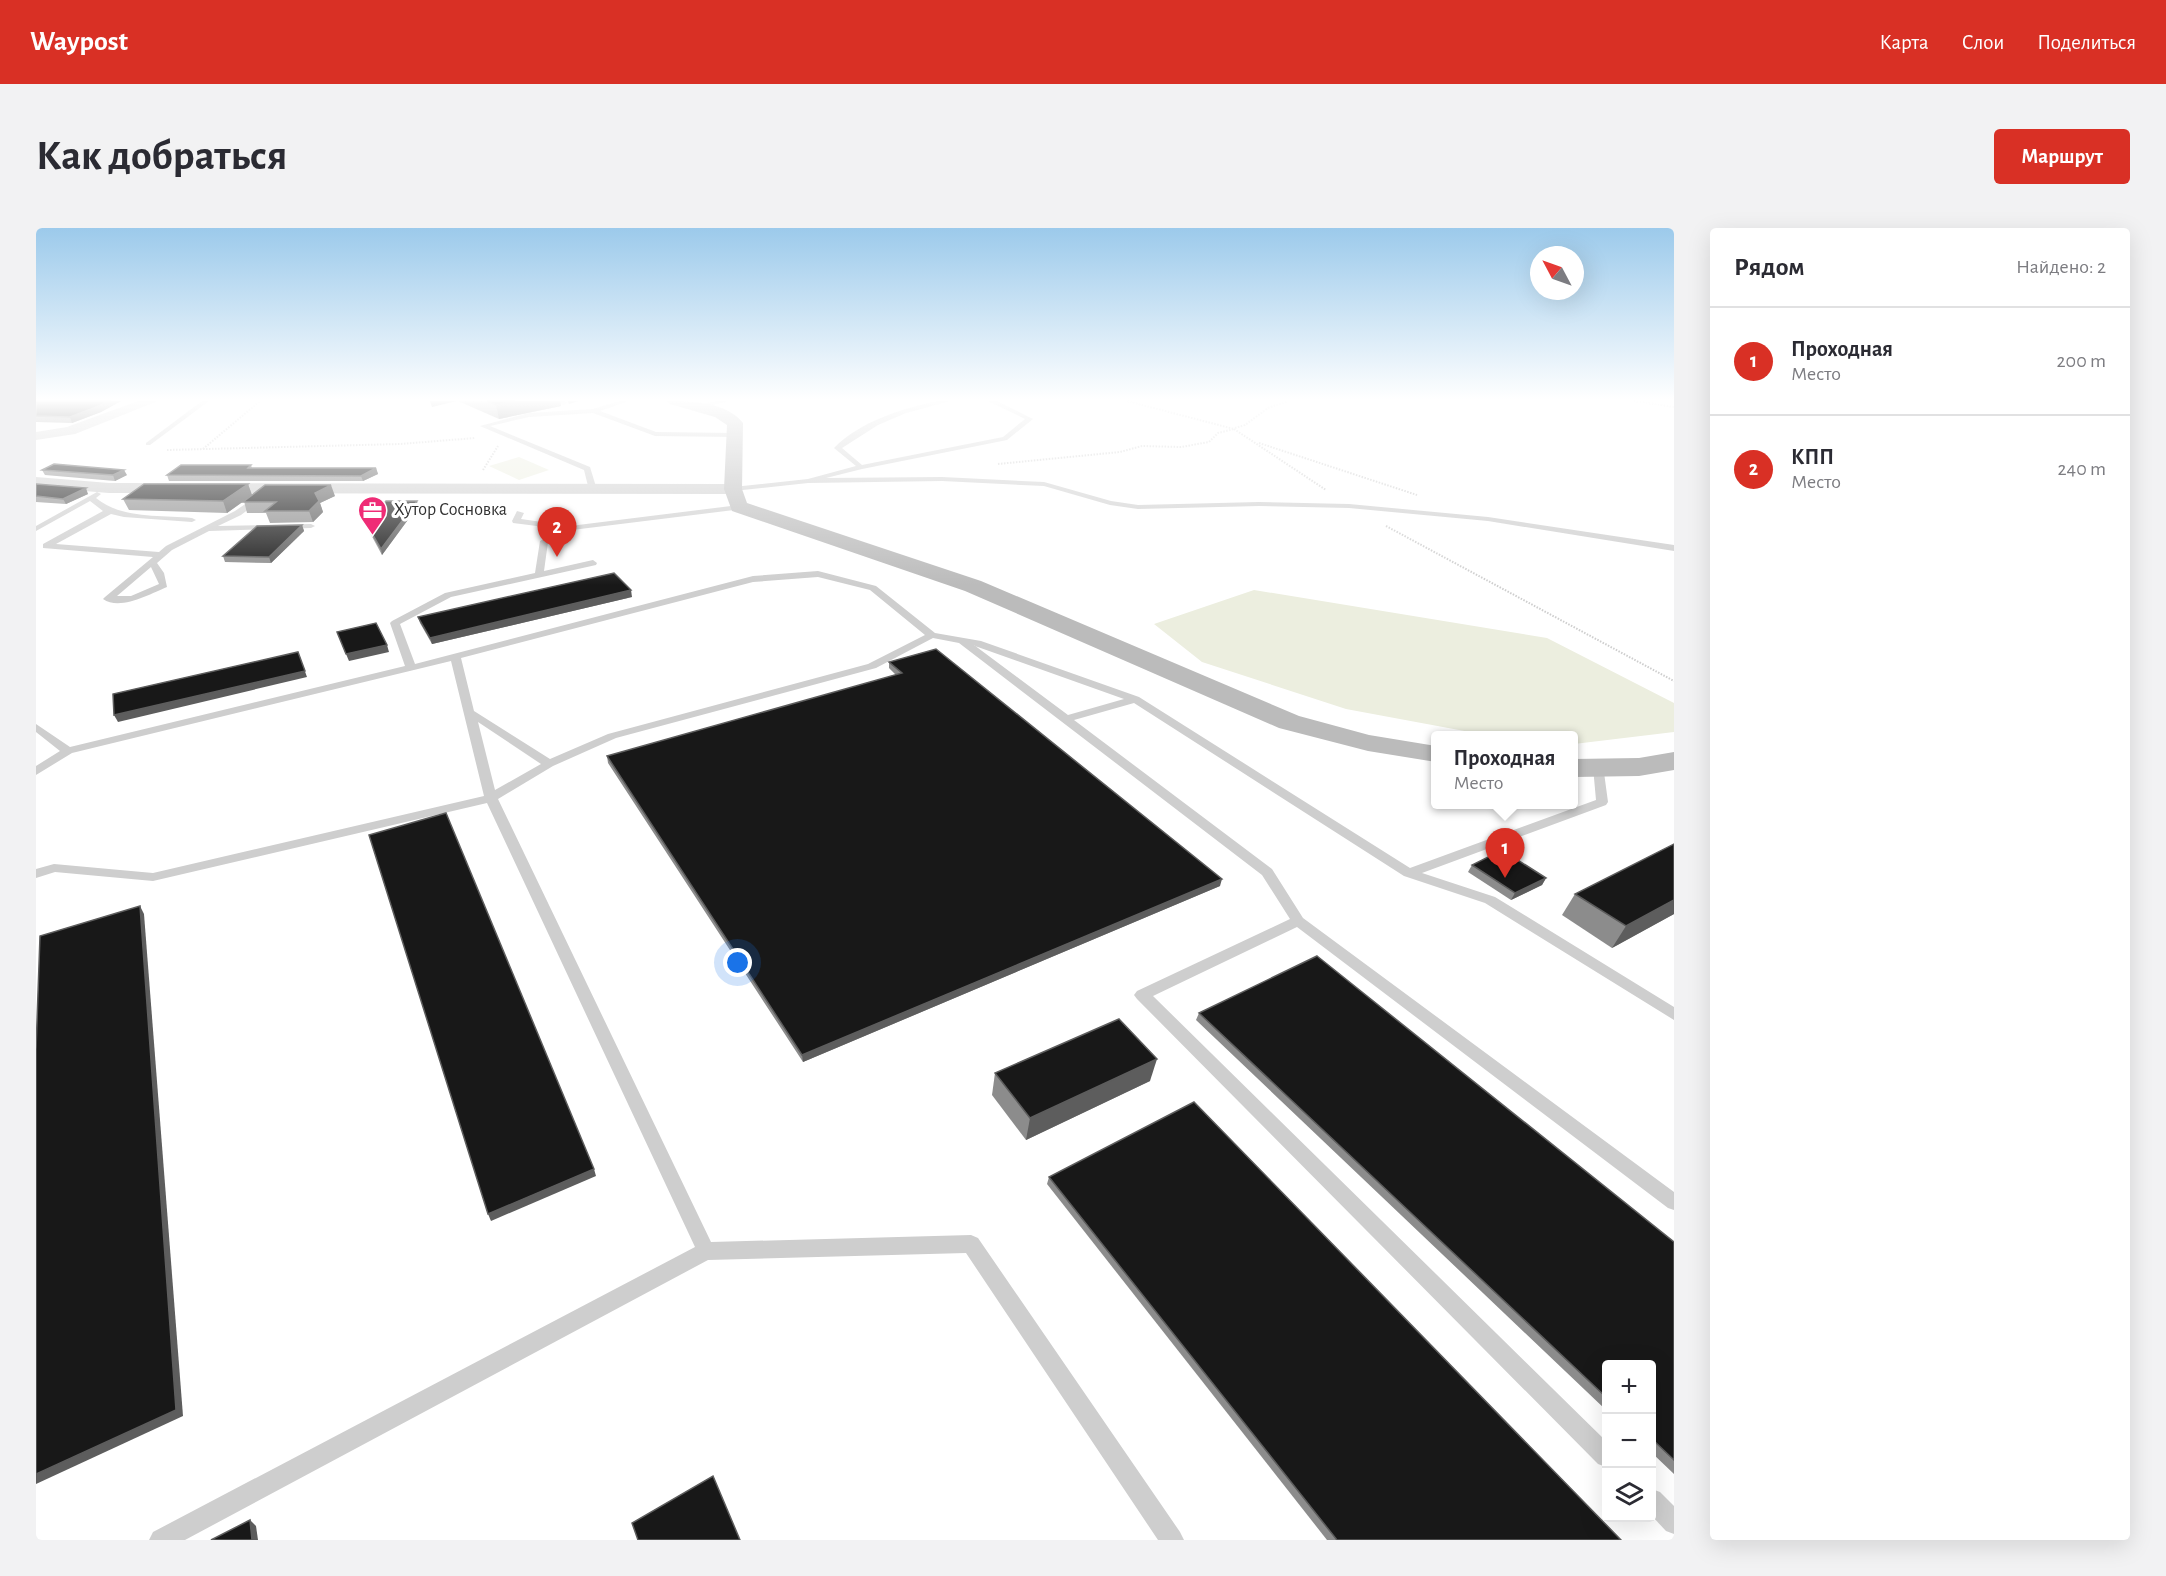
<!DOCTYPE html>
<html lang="ru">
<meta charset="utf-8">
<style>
:root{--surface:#fff;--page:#f2f2f3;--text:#2b2b33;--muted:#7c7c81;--line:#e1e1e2;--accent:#d93025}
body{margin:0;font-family:"Alegreya Sans",sans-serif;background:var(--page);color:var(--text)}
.controls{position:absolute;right:18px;bottom:18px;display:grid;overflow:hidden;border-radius:6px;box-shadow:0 6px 24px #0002}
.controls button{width:54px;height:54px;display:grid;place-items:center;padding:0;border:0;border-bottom:2px solid var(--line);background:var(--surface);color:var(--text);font:30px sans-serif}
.compass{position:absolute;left:1494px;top:18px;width:54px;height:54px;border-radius:50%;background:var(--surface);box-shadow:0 6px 24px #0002;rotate:311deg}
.you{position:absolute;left:702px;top:735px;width:21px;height:21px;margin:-15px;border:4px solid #fff;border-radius:50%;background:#1a73e8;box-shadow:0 0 0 9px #1a73e833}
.badge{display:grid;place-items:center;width:39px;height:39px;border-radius:50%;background:var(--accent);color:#fff;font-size:20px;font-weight:700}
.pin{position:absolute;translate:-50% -50px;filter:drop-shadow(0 2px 3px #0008)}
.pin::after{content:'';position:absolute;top:32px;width:21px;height:18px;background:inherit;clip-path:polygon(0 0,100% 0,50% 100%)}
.popup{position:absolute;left:1395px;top:503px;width:147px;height:78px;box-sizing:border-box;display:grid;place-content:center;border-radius:6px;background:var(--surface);filter:drop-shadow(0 2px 4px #0005);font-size:20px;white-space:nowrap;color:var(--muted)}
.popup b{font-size:22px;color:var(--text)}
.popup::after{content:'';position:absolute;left:50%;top:100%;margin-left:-12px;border:12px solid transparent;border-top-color:var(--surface)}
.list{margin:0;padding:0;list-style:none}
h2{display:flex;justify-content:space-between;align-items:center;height:78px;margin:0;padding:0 24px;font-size:26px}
h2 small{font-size:20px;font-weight:400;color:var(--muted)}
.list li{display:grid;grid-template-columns:39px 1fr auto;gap:18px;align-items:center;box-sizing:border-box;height:108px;padding:0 24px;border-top:2px solid var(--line)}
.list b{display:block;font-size:22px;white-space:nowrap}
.list p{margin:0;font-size:20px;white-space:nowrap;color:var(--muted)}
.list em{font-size:20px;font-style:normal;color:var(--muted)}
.icon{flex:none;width:33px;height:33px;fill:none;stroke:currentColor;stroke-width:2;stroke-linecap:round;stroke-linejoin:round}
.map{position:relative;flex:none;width:1638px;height:1312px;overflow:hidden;border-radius:6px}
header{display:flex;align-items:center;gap:36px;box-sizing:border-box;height:84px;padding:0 30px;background:var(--accent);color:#fff}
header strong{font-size:28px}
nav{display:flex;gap:33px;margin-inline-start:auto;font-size:21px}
.intro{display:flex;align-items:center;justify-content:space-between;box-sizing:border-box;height:144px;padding:0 36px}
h1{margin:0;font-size:42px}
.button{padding:15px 27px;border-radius:6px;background:var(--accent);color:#fff;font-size:21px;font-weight:700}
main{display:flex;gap:36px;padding:0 36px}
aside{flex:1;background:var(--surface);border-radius:6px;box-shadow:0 6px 24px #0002}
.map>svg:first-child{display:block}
.green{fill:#eceedf}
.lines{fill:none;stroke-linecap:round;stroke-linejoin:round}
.path{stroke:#cecece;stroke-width:2;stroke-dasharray:1.5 1.5;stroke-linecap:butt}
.lane{fill:#cecece;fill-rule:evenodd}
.street{fill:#cecece;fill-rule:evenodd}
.secondary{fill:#bbb;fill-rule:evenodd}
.wall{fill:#8c8c8c}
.shaded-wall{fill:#5d5d5d}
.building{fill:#181818;stroke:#5d5d5d;stroke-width:1.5}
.labels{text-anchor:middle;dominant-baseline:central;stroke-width:6;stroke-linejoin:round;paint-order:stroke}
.far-poi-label{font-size:18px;fill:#313131;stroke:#fff;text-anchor:start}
</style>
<header>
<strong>Waypost</strong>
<nav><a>Карта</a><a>Слои</a><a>Поделиться</a></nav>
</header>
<div class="intro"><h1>Как добраться</h1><a class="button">Маршрут</a></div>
<main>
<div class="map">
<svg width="1638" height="1312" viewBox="0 0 1638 1312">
<rect width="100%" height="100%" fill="#fff"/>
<!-- green -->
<g class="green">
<path d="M483,229L513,242L483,252L453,238Z"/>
<path d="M1218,362L1511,410L1638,475V504L1538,516V508L1450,507L1310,481L1166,434L1118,396Z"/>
</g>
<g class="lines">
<!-- path -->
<g class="path">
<path d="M1598,173L1638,179"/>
<path d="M1199,200L1209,197L1232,180L1252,173"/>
<path d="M1198,201L1290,262"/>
<path d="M1223,215L1381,267"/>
<path d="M167,221L224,173"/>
<path d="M131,222L364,216L439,210"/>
<path d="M962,236L1084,224L1106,218L1145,219L1173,214L1182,205L1198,201L1091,173"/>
<path d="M447,242L462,218"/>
<path d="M1350,298L1638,453"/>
</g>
<!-- lane -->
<g class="lane">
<path d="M166,173H173L114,217H110V215Z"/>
<path d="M520,173H529L531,175L528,177Z"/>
<path d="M583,173H593L564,183L620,204L698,205L701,207L698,209L619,208L557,185L493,189L454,198L554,239L561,262L557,264L553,262L548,242L444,198L493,185L557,181Z"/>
<path d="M680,173H693L660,181L657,179Z"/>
<path d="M901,173H914L870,185L842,197L806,220L826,237L967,209L989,191L952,173H961L997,191L971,212L826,241L790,250L906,249L1008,254L1075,273L1102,277L1223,274L1313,276L1452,289L1638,317V323L1452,293L1313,280L1223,278L1102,281L1074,277L1008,258L906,253L772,255L697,263L693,261L697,259L772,251L820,238L798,220C825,193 865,181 901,173Z"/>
<path d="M61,264L65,266L60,270C85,291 124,287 156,290L160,292L156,294L88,289L75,286L20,316L123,324L130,318L199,283L224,266H227V270L205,287L182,298L275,296L279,298L275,300L173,303L136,322L121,335L128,345L131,359C114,366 84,383 67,371L69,369L117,329L7,320V316L67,283L54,273L0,303V298ZM115,339L123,356L95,368H81Z"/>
<path d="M703,277L707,279L706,281L536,302L512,314L508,343L557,332L561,335L560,337L415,369L364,396L379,436L717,348L782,343L840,358L899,405L945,413L1103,469L1374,640L1560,572L1557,539L1563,535L1567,537L1572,574L1570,577L1386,645L1459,669L1638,779V792L1449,675L1368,648L1098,475L1038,492L1236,641L1267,690L1638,964V982L1632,980L1261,699L1117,768L1570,1213V1239L1562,1236L1101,771L1098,767L1101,763L1254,691L1226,647L923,415L897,410L840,440L580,510L517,538L462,571L675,1014L935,1007L942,1010L1144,1304L1148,1312H1122L930,1025L672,1032L149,1312H113L117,1304L659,1019L451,575L117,653L19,644L0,650V641L18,636L117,645L448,568L415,433L36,525L0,547V538L24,523L0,504V496L34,519L369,438L354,395L356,393L409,365L499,345L504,313L525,301L477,295L476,293L481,283L488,285L485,291L534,298ZM782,349L834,362L889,407L832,436L572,506L514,531L438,483L425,430L717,354ZM938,417L939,418L1088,471L1032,487ZM442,494L505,536L459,562Z"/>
<path d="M1616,1261L1624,1264L1638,1278V1306L1630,1303L1616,1288Z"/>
</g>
<!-- street -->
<g class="street">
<path d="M102,173H122L39,206L0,212V204L31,199Z"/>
<path d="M0,249L73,255L697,256L705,261L697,266L73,265L0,259Z"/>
</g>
<!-- secondary -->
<g class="secondary">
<path d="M631,173C655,173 691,174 707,195L706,261L711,275L945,353L1263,488L1333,507L1400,518V534L1332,523L1243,500L929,363L696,283L688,261L691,197L679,189L634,176Z"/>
<path d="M1638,524V542L1603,548L1538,549V531L1603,530Z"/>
</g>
</g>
<!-- wall -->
<g class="wall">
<path d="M0,173H85L65,184L36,195L0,194Z"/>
<path d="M422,173H524L525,178L463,191Z"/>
<path d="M215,237L216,240H340L342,246L327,253H133L131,247Z"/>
<path d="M6,242L91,247L79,253L9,247Z"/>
<path d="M0,256L52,266L30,276L0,274Z"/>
<path d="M212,256L216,267L299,268L284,275L287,284L277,294L234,295L230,285H211L208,273L191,285L93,282L87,271Z"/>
<path d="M382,278L346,327L333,303L331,297Z"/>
<path d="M266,297L268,303L235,335L189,334L187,328Z"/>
<path d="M596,369L396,416L384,395L382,389Z"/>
<path d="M853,434L1184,658L767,834L572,535L571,528L860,447L853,440Z"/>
<path d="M1436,637L1510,650L1506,657L1475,672L1432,644Z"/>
<path d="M1539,666L1638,686L1576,720L1526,687Z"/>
<path d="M1163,785L1638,1014V1246L1616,1225V1137H1570V1182L1160,792Z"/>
<path d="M959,845L1114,853L990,912L956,867Z"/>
<path d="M1013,949L1585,1312H1291L1011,956Z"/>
</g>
<!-- shaded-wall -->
<g class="shaded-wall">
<path d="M72,173H85L65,184L36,195L34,189Z"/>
<path d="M394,173H421L396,179Z"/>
<path d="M479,173H524L525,178L463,191L460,177Z"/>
<path d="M532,173H543L533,176Z"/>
<path d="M340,240L342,246L327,253L325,248Z"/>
<path d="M88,242L91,247L79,253L77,247Z"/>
<path d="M212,256L216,267L191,285L187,273Z"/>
<path d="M295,257L299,268L284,275L287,284L277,294L273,283L279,265Z"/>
<path d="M50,260L52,266L30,276L27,271Z"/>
<path d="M381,273L382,278L346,327L345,321Z"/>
<path d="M266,297L268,303L235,335L233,329Z"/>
<path d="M595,362L596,369L396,416L394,410Z"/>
<path d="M351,417L353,424L313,433L310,426Z"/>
<path d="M262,424L271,449L82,494L78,487Z"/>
<path d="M1510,650L1506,657L1475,672L1479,665Z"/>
<path d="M1186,651L1184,658L767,834L766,827Z"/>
<path d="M1638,672V686L1576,720L1590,698Z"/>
<path d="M104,678L108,686L147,1188L0,1256V1246Z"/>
<path d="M1121,831L1114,853L990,912L994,890Z"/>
<path d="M558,941L560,948L455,993L452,986Z"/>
<path d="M214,1292L220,1298L222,1312H216Z"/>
</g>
<!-- building -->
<g class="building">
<path d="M0,173H72L63,178L34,189L0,188Z"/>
<path d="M451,173H479L460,177Z"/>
<path d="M18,236L88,242L77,247L6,242Z"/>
<path d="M145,237H215L212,240H340L325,248L131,247Z"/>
<path d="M0,256L50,260L27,271L0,268Z"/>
<path d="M108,256H212L187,273L87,271Z"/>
<path d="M229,257H295L279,265L283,273L273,283H229L240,274H207Z"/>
<path d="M350,273H381L345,321L331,297Z"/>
<path d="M266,297L233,329L187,328L221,298Z"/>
<path d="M578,345L595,362L394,410L382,389Z"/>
<path d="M340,395L351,417L310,426L301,404Z"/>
<path d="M900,421L1186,651L766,827L571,528L866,445L853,434Z"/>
<path d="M262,424L269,443L78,487L77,466Z"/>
<path d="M410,585L558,941L452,986L333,607Z"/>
<path d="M1638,616V672L1590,698L1539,666Z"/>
<path d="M1466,622L1510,650L1479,665L1436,637Z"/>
<path d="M104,678L140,1182L0,1246V822L4,708Z"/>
<path d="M1281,728L1638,1014V1232L1616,1211V1137H1570V1169L1163,785Z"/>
<path d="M1083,791L1121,831L994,890L959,845Z"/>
<path d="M1158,874L1585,1312H1301L1013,949Z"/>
<path d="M677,1248L704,1312H602L596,1295Z"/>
<path d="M214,1292L216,1312H175Z"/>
</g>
<!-- sky -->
<linearGradient id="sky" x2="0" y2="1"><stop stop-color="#9ccaeb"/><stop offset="0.48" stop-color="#fff"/><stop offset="1" stop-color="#fff" stop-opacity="0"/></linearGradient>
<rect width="1638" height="357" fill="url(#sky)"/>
<!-- icons -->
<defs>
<symbol id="office-pin" viewBox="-11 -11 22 30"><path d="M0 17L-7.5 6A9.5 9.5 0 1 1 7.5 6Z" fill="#ef2c76" stroke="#fff"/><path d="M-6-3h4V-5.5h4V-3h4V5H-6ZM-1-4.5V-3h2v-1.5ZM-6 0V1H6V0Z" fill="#fff"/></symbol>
</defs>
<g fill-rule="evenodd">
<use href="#office-pin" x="320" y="266" width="33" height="45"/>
</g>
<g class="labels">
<!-- far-poi labels -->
<g class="far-poi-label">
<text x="358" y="282">Хутор Сосновка</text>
</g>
</g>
</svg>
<div class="controls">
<button>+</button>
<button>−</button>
<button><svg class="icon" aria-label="layers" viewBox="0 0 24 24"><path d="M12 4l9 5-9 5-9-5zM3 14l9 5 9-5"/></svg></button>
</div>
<svg class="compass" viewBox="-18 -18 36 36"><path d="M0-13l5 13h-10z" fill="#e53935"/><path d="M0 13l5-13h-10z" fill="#7c7c81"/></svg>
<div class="you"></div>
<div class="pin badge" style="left:1469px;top:650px">1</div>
<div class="popup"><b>Проходная</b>Место</div>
<div class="pin badge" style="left:521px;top:329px">2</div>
</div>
<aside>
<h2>Рядом<small>Найдено: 2</small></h2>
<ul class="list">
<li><span class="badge">1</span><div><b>Проходная</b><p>Место</p></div><em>200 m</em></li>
<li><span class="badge">2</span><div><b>КПП</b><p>Место</p></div><em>240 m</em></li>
</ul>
</aside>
</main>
